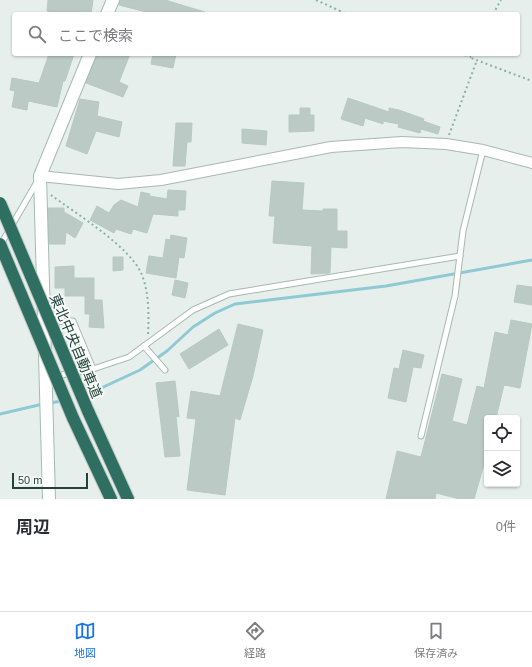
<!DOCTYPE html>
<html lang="ja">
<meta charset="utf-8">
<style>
:root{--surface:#fff;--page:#f7f7f7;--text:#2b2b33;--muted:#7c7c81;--line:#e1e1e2;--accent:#1a73e8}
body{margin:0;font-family:Arial,"Noto Sans JP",sans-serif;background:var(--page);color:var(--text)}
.controls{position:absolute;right:12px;bottom:12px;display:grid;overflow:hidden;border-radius:4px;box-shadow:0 1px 3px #0004}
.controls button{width:36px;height:36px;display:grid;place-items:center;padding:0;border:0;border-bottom:1px solid var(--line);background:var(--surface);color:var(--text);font:20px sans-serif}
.scale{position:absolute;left:12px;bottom:10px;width:76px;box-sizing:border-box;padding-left:4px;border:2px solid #24423a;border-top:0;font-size:11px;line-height:14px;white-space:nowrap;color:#24423a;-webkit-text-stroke:3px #f7fbf9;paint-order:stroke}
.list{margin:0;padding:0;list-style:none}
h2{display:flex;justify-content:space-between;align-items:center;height:52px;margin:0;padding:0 16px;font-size:17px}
h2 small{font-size:13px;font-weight:400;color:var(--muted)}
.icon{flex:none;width:22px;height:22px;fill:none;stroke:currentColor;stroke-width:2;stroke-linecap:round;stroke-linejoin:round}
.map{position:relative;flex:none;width:532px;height:499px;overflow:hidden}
.search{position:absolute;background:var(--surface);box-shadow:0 1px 3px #0004;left:12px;right:12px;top:12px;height:44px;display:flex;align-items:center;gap:10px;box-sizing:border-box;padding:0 14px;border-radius:4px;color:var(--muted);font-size:15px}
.sheet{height:112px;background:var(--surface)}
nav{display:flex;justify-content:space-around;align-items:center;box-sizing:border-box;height:56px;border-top:1px solid var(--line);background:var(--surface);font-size:11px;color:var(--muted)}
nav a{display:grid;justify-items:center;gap:2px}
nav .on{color:var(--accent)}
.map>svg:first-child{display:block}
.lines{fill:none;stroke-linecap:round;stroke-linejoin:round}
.stream{stroke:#8ec9d4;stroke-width:3}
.building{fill:#bbcac4;stroke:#b8c9c2}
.lane-casing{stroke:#a8b8b2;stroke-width:7}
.street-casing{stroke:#a8b8b2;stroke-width:12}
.secondary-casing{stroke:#a4bbb3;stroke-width:14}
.highway-casing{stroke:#c2cac8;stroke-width:14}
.path{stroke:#86b3a5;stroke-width:2;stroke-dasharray:2 3;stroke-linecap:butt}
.lane{stroke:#fff;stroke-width:5}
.street{stroke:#fff;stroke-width:10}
.secondary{stroke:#fff;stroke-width:12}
.highway{stroke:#2f6f62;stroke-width:12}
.highway-bridge-casing{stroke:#c2cac8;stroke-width:14;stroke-linecap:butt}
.highway-bridge{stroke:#2f6f62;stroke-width:12}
.labels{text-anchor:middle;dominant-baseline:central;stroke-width:3.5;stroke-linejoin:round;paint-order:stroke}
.street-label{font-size:14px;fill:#24423a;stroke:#f7fbf9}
</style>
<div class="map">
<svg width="532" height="499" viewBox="0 0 532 499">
<rect width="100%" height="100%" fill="#e6efeb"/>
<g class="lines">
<!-- stream -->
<g class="stream">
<path d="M84,396L140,370L167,351L193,327L215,313L235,304L386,286L532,260"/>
<path d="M49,403L63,401"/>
<path d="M0,414L43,404"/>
</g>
</g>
<!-- building -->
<g class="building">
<path d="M48,0H93L91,14H68L47,11Z"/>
<path d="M120,0H165L205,12V14H154L119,5Z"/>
<path d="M49,54H74L65,81H63L57,107L28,101L27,110L12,107L15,91L10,90L12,78L39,83Z"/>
<path d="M97,54H130L119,82L128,86L123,97L86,83Z"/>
<path d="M153,54H176L173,68L151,64Z"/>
<path d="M348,98L389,112V108L399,110L424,119L423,121L440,127L438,134L421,129L420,133L398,127L399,124L383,121V124L365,118L363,126L341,119Z"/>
<path d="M80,99L99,102L97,116L122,122L119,137L96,131L87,154L66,146Z"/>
<path d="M300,108H310V115H314V131L289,132V115H300Z"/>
<path d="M176,123H192L191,142H187L185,166H173Z"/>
<path d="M242,129L267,131L266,145L242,143Z"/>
<path d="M272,181L304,183L302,210L323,211V209H337V231H347V248L331,247L330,273L311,274L312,246L273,243L275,216H269Z"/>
<path d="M168,190L186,191L185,210H178V216L153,214L147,233L133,229L131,234L116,229L114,233L90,220L97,206L109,213L114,205L121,200L138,207L141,192L150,194L149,196L167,199Z"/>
<path d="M48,208H64V212L83,223L75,238L66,232L65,244H49Z"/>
<path d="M171,235L187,238L184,258L179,257L176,278L146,273L149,256L163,258L166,239L170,240Z"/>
<path d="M113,257H123V270L113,271Z"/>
<path d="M74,266V278H94V300H102L104,328L89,327L90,314H85V296H65V288H55V267Z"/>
<path d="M175,280L188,283L185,298L172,295Z"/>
<path d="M517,285L532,287V305L514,302Z"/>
<path d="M511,320L532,324L520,388L504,385L496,418H487V454L474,499H460L436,493L435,499H386L397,451L421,457L442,374L462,379L452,421L467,425L477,386L484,388L495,332L508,335Z"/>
<path d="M238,324L263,330L253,376L240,420L235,418L225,495L187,490L196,419L187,418L191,391L220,396Z"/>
<path d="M219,329L228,345L189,369L180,354Z"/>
<path d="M403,350L424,355L421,368L413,367L406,402L388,398L394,368L399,369Z"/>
<path d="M175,381L179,417L176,416L180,456L165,457L156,383Z"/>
</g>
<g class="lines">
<defs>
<g id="lane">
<path d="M1,244L37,182"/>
<path d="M50,322L73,321L93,369"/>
<path d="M144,346L165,370"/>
<path d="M56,376L90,370L129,357L193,310L229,294L460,256"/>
<path d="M421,436L455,296L463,231L483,150"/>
</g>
<path id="street" d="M40,176L118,184L161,180L331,147L402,142L446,144L483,150L532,163"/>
<g id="secondary">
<path d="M107,14L113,0"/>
<path d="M49,499L40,176L90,54"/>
</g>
<g id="highway">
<path d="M88,411L128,499"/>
<path d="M73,418L111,499"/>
</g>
</defs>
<!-- lane casing -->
<use href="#lane" class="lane-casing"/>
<!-- street casing -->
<use href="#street" class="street-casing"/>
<!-- secondary casing -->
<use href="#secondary" class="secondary-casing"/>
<!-- highway casing -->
<use href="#highway" class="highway-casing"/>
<!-- path -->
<g class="path">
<path d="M316,0L347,14"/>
<path d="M493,14L501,0"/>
<path d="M460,54L471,57"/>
<path d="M473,54L471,58L532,81"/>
<path d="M449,135L477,60"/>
<path d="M51,195C75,213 131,247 142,275C149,293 149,315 148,335"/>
</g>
<!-- lane -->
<use href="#lane" class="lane"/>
<!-- street -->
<use href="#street" class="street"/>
<!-- secondary -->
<use href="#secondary" class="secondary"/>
<!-- highway -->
<use href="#highway" class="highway"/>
<defs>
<g id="highway-bridge">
<path d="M0,203L88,411"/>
<path d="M0,244L73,418"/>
</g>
</defs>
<!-- highway-bridge casing -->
<use href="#highway-bridge" class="highway-bridge-casing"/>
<!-- highway-bridge -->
<use href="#highway-bridge" class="highway-bridge"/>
</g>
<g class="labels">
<!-- street labels -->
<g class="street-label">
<text transform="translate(76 346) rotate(67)">東北中央自動車道</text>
</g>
</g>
</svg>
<div class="controls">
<button><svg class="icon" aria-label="locate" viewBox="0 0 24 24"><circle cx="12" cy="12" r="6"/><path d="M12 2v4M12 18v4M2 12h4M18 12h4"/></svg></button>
<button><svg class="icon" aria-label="layers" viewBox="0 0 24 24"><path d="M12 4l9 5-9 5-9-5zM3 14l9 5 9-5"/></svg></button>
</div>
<div class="scale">50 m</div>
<div class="search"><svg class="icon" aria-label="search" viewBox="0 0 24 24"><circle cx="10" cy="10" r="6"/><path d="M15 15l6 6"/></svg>ここで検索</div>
</div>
<section class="sheet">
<h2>周辺<small>0件</small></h2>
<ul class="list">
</ul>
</section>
<nav>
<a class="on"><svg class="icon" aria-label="map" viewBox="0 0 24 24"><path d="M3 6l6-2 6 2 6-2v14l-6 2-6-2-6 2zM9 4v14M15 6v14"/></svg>地図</a>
<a><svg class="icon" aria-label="directions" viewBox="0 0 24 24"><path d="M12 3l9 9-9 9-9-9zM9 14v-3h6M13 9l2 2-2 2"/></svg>経路</a>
<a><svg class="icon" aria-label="saved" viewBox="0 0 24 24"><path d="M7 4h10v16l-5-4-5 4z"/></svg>保存済み</a>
</nav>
